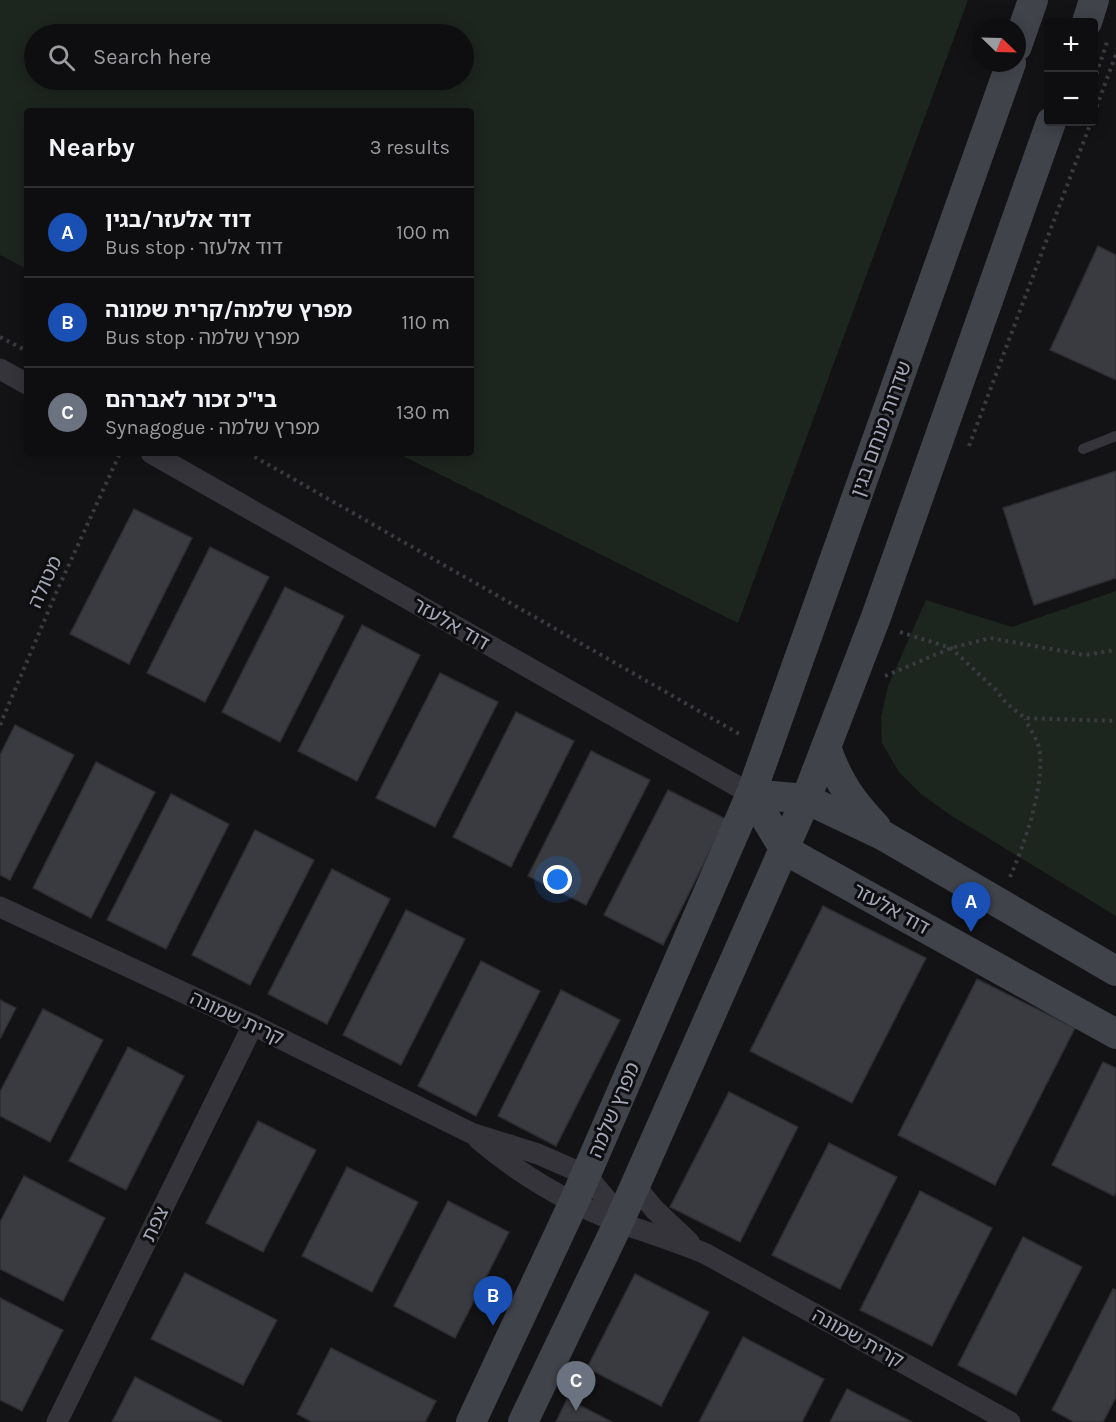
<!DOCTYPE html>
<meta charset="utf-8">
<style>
:root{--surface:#0e0e10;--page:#1c1c1e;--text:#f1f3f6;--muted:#9b9c9f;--line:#2e2e30;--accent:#ffc921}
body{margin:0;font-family:Karla,"Noto Sans Hebrew",sans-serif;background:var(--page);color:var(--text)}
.controls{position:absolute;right:18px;top:18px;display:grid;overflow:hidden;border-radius:6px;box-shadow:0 3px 15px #0003}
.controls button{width:54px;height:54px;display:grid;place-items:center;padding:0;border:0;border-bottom:2px solid var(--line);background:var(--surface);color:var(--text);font:30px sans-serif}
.compass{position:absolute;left:972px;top:18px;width:54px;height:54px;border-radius:50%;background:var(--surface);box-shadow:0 3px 15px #0003;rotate:113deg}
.you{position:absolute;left:558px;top:880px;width:21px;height:21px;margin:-15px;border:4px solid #fff;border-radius:50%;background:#1a73e8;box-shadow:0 0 0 9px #1a73e833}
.badge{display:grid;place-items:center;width:39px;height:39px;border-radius:50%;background:var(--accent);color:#fff;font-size:20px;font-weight:700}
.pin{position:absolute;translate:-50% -50px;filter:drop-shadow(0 2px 3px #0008)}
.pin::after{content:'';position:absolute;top:32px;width:21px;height:18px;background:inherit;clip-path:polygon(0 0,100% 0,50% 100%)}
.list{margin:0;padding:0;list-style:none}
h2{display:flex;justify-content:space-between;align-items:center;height:78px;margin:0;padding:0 24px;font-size:26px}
h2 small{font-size:20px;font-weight:400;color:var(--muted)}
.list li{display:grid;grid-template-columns:39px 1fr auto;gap:18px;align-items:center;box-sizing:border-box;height:90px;padding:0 24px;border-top:2px solid var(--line)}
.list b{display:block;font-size:22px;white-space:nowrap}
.list p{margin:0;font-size:20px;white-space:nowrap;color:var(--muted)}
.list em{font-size:20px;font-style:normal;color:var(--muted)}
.icon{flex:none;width:33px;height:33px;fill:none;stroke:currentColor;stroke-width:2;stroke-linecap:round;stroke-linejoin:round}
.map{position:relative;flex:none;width:1116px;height:1422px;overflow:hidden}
.search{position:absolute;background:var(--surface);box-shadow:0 3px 15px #0003;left:24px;top:24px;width:450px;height:66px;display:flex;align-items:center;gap:15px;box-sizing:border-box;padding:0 21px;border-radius:33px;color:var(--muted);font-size:22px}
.panel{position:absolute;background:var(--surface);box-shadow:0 3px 15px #0003;left:24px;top:108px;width:450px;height:348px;border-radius:6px}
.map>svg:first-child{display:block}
.green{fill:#1d251f;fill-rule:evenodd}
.building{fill:#3a3b40;stroke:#2d2d31;stroke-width:1.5}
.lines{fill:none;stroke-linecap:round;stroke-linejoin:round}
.path{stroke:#3a3b41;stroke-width:4;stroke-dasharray:3 4.5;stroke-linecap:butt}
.lane{stroke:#34343a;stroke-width:10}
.street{stroke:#34343a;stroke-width:21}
.secondary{stroke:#41434b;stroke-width:30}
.labels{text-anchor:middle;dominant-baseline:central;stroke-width:6;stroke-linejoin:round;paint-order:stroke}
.street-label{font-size:20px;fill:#a3a7b7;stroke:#0e0e10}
</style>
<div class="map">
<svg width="1116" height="1422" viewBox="0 0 1116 1422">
<rect width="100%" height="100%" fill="#131315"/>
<!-- green -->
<g class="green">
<path d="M0,0H968L738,623L397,453H471V111H27V269L0,255ZM34,34H464V80H34Z"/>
<path d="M1116,591V916L952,816L921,794L899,772L882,743L881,717L888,686L926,600L1012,627Z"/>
</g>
<!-- building -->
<g class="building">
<path d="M1098,246L1116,255V380L1050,350Z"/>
<path d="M1116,471V578L1034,605L1003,508Z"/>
<path d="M134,509L192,538L129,664L70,634Z"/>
<path d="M210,547L269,577L205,702L147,673Z"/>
<path d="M285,587L344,616L280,742L222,712Z"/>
<path d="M362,625L420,655L357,781L298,751Z"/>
<path d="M440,673L498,702L435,827L376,798Z"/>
<path d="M516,712L574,741L511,867L453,837Z"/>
<path d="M15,725L74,755L10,880L0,875V755Z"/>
<path d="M591,751L650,780L586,905L528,876Z"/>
<path d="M96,762L155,792L91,918L33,888Z"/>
<path d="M668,790L726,819L663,945L604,915Z"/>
<path d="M171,794L229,824L166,949L107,920Z"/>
<path d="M255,830L314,860L250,985L192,955Z"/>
<path d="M332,869L390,899L327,1024L268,994Z"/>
<path d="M823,906L926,958L852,1103L750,1051Z"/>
<path d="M406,910L465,939L401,1065L343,1035Z"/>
<path d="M481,961L540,991L476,1116L418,1086Z"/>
<path d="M977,979L1075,1028L995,1185L898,1135Z"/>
<path d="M561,990L620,1020L556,1146L498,1116Z"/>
<path d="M0,1000L16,1008L0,1039Z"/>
<path d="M43,1009L103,1040L50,1142L0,1116V1092Z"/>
<path d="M128,1047L184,1076L126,1190L69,1161Z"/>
<path d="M1103,1062L1116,1068V1192L1114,1196L1052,1165Z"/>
<path d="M729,1092L798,1127L740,1242L670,1207Z"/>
<path d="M258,1121L316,1150L263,1252L206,1223Z"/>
<path d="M829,1143L897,1177L840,1289L772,1255Z"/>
<path d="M347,1167L418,1202L372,1292L302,1256Z"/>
<path d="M24,1176L105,1218L63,1301L0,1269V1222Z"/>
<path d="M920,1191L992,1228L932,1346L860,1310Z"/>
<path d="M448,1201L509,1232L455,1338L394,1306Z"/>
<path d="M1023,1237L1082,1267L1016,1395L958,1365Z"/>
<path d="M185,1273L277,1320L243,1385L151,1339Z"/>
<path d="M635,1274L709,1312L661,1406L587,1368Z"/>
<path d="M1113,1289L1116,1290V1397L1103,1422H1074L1052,1410Z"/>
<path d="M0,1298L63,1330L22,1411L0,1400Z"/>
<path d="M743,1337L824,1379L802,1422H699Z"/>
<path d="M331,1348L436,1401L425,1422H312L297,1414Z"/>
<path d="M135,1377L222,1422H112Z"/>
<path d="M847,1389L912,1422H830Z"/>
<path d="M567,1399L612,1422H556Z"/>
</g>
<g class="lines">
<!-- path -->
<g class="path">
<path d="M1094,81L1107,42"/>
<path d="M1094,114L1116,54"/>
<path d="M0,337L27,351"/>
<path d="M969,446L1091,122"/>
<path d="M248,453L741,735"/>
<path d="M900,632L951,648L996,690L1007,704L1025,718L1116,721"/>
<path d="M885,676L951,648L990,638L1085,655L1116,650"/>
<path d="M0,725L56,593L120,453"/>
<path d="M1010,877C1024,846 1048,778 1038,744C1035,736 1029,727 1025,719"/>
</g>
<!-- lane -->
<path class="lane" d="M1083,449L1116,436"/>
<!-- street -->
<g class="street">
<path d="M0,369L27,384"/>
<path d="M151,453L751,794"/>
<path d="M0,907L253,1025L471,1133L538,1154L586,1175L607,1200L619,1222"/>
<path d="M478,1139C519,1174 568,1203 620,1223C649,1233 678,1242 706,1254L1010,1422"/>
<path d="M635,1186L655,1210L689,1242"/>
<path d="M57,1422L253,1025"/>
</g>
<!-- secondary -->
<g class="secondary">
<path d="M1087,22L1094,0"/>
<path d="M1017,46L1033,0"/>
<path d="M826,747C838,782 851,800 876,827"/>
<path d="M751,794L785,850L1116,1034"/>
<path d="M751,794L806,799L884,836L1116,971"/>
<path d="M471,1422L574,1202L751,794L1011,63"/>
<path d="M523,1422L619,1222L806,799L876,617L1051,122"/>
</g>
</g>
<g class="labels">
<!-- street labels -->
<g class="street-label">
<text transform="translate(881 429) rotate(-70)">שדרות מנחם בגין</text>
<text transform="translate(45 582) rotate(-66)">מטולה</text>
<text transform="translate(451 624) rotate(30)">דוד אלעזר</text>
<text transform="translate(891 909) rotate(29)">דוד אלעזר</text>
<text transform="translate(237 1018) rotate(25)">קרית שמונה</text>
<text transform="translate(614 1110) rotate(-67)">מפרץ שלמה</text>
<text transform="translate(155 1224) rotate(-64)">צפת</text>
<text transform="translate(858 1338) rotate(29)">קרית שמונה</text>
</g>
</g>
</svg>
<div class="controls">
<button>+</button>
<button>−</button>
</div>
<svg class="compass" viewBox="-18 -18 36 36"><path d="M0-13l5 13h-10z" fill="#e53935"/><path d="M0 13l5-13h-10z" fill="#9b9c9f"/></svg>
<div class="you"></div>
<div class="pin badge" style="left:971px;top:932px;background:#1a4fb4">A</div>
<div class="pin badge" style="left:493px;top:1326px;background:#1a4fb4">B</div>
<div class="pin badge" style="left:576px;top:1411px;background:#6b7280">C</div>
<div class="search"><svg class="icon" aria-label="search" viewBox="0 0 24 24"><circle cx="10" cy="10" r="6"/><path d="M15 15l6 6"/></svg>Search here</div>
<section class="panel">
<h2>Nearby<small>3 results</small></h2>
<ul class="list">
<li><span class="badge" style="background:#1a4fb4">A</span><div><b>דוד אלעזר/בגין</b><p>Bus stop · דוד אלעזר</p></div><em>100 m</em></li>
<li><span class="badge" style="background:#1a4fb4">B</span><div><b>מפרץ שלמה/קרית שמונה</b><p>Bus stop · מפרץ שלמה</p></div><em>110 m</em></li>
<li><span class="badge" style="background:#6b7280">C</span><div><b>בי&quot;כ זכור לאברהם</b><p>Synagogue · מפרץ שלמה</p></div><em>130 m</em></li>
</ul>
</section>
</div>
